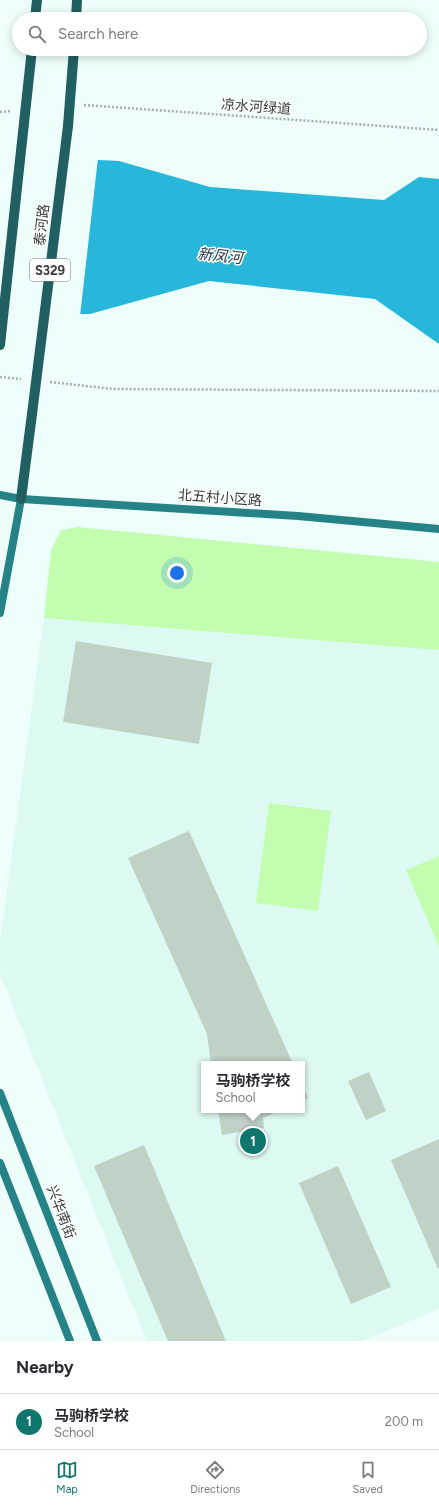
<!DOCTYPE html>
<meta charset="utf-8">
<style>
:root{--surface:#fff;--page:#f2f2f3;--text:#2b2b33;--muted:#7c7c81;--line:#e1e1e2;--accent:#0f766e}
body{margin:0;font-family:Figtree,"Noto Sans SC",sans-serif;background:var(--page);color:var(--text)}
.you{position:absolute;left:177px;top:573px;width:14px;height:14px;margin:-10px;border:3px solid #fff;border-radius:50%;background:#1a73e8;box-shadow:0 0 0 6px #1a73e833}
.badge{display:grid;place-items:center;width:26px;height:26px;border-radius:50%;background:var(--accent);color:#fff;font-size:13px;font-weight:700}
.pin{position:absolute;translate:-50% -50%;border:2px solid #fff;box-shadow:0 1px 4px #0006}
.popup{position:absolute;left:201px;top:1061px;width:104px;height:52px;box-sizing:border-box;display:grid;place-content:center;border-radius:0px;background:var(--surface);filter:drop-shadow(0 1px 3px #0005);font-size:13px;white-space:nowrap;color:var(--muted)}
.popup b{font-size:15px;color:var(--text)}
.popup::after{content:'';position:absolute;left:50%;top:100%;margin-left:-8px;border:8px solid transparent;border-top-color:var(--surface)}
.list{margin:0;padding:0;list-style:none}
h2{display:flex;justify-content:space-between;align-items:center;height:52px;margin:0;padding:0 16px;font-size:17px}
h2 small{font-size:13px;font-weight:400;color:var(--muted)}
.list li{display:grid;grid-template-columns:26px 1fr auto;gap:12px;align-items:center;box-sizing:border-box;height:56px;padding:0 16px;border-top:1px solid var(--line)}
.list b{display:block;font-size:15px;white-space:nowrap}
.list p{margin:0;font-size:13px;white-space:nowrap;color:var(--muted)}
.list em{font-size:13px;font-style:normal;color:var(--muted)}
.icon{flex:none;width:22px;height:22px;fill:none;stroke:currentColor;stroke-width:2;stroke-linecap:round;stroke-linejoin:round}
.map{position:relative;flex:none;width:439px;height:1341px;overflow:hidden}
.search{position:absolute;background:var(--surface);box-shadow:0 2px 10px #0003;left:12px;right:12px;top:12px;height:44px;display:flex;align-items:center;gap:10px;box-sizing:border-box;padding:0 14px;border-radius:22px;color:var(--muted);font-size:15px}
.sheet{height:108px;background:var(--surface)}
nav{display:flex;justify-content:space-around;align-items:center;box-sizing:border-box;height:56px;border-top:1px solid var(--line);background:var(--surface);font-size:11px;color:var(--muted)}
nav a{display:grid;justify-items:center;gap:2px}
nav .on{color:var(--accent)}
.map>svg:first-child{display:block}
.built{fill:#dcfaf2;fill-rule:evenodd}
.green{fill:#c3fdaf}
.water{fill:#27b7da}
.pier{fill:#eefefa}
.building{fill:#c0d1c6}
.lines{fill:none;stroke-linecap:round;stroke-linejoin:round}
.path{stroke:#a4b0ad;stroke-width:2.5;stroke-dasharray:2 2;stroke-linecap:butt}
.secondary{stroke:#258286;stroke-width:8}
.primary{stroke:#215f62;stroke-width:10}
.primary-bridge{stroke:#215f62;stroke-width:10}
.labels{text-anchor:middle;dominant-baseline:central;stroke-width:3;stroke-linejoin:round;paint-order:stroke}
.shield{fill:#fff;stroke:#727776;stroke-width:1}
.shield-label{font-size:13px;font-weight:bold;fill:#353d3b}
.street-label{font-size:14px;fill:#353d3b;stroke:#fff}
.water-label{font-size:15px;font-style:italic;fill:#21373e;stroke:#fff}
</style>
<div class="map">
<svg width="439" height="1341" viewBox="0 0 439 1341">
<rect width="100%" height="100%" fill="#eefefa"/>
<!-- built -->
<path class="built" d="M44,618L439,649V1309L362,1341H147L0,974V942ZM204,1064H302V1110H204Z"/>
<!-- green -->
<g class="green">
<path d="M78,527L439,562V650L44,618L51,550L61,530Z"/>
<path d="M269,803L331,811L318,911L256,903Z"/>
<path d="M439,856V947L406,870Z"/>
</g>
<!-- water -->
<path class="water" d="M0,155L119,161L210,187L384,200L419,177L439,179V344L375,299L209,281L90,314L0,315Z"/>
<!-- pier -->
<path class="pier" d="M0,153L98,158L80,316L0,317Z"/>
<!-- building -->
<g class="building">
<path d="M76,641L212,663L199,744L63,722Z"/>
<path d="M189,831L293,1064H211L207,1034L128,858Z"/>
<path d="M369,1072L386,1111L366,1120L348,1081Z"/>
<path d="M302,1085L308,1098L302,1101Z"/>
<path d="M218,1110H281L263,1118L264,1128L222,1135Z"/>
<path d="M439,1139V1268L438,1269L391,1160Z"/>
<path d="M144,1145L226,1341H168L94,1166Z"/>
<path d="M338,1166L391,1287L351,1304L299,1183Z"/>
</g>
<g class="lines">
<!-- path -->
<g class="path">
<path d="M84,105L439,130"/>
<path d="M0,112L11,111"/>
<path d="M0,377L21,379"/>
<path d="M50,382L113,389L439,391"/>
</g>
<!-- secondary -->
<g class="secondary">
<path d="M0,495L21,499L298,516L439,529"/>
<path d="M0,613L21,499"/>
<path d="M0,1093L97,1341"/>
<path d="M0,1163L70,1341"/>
</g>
<!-- primary -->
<g class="primary">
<path d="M35,19L37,0"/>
<path d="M76,19L77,0"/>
<path d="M68,126L74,49"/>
<path d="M0,345L32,49"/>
<path d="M21,499L32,414"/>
</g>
<!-- primary-bridge -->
<path class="primary-bridge" d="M32,414L68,126"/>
</g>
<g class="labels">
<!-- shield labels -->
<rect class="shield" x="30" y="259" width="40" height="22" rx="3"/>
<g class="shield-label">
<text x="50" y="270">S329</text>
</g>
<!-- street labels -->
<g class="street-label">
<text transform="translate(256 107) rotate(4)">凉水河绿道</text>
<text transform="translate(42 225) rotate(-83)">泰河路</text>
<text transform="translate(220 498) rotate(4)">北五村小区路</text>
<text transform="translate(61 1212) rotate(69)">兴华南街</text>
</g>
<!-- water labels -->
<g class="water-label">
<text transform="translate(220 256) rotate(6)">新凤河</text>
</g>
</g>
</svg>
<div class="you"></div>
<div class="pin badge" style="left:253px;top:1141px">1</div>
<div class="popup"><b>马驹桥学校</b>School</div>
<div class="search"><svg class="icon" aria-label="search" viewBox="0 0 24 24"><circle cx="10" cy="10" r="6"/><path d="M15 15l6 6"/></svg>Search here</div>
</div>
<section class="sheet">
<h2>Nearby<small></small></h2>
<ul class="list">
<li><span class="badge">1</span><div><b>马驹桥学校</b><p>School</p></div><em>200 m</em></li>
</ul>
</section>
<nav>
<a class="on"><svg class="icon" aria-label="map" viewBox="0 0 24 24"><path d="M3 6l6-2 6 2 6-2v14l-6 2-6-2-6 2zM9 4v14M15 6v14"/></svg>Map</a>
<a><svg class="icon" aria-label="directions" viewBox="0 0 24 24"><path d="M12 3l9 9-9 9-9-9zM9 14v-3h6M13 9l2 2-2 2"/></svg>Directions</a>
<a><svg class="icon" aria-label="saved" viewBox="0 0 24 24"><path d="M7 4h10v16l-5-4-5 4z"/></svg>Saved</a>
</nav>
